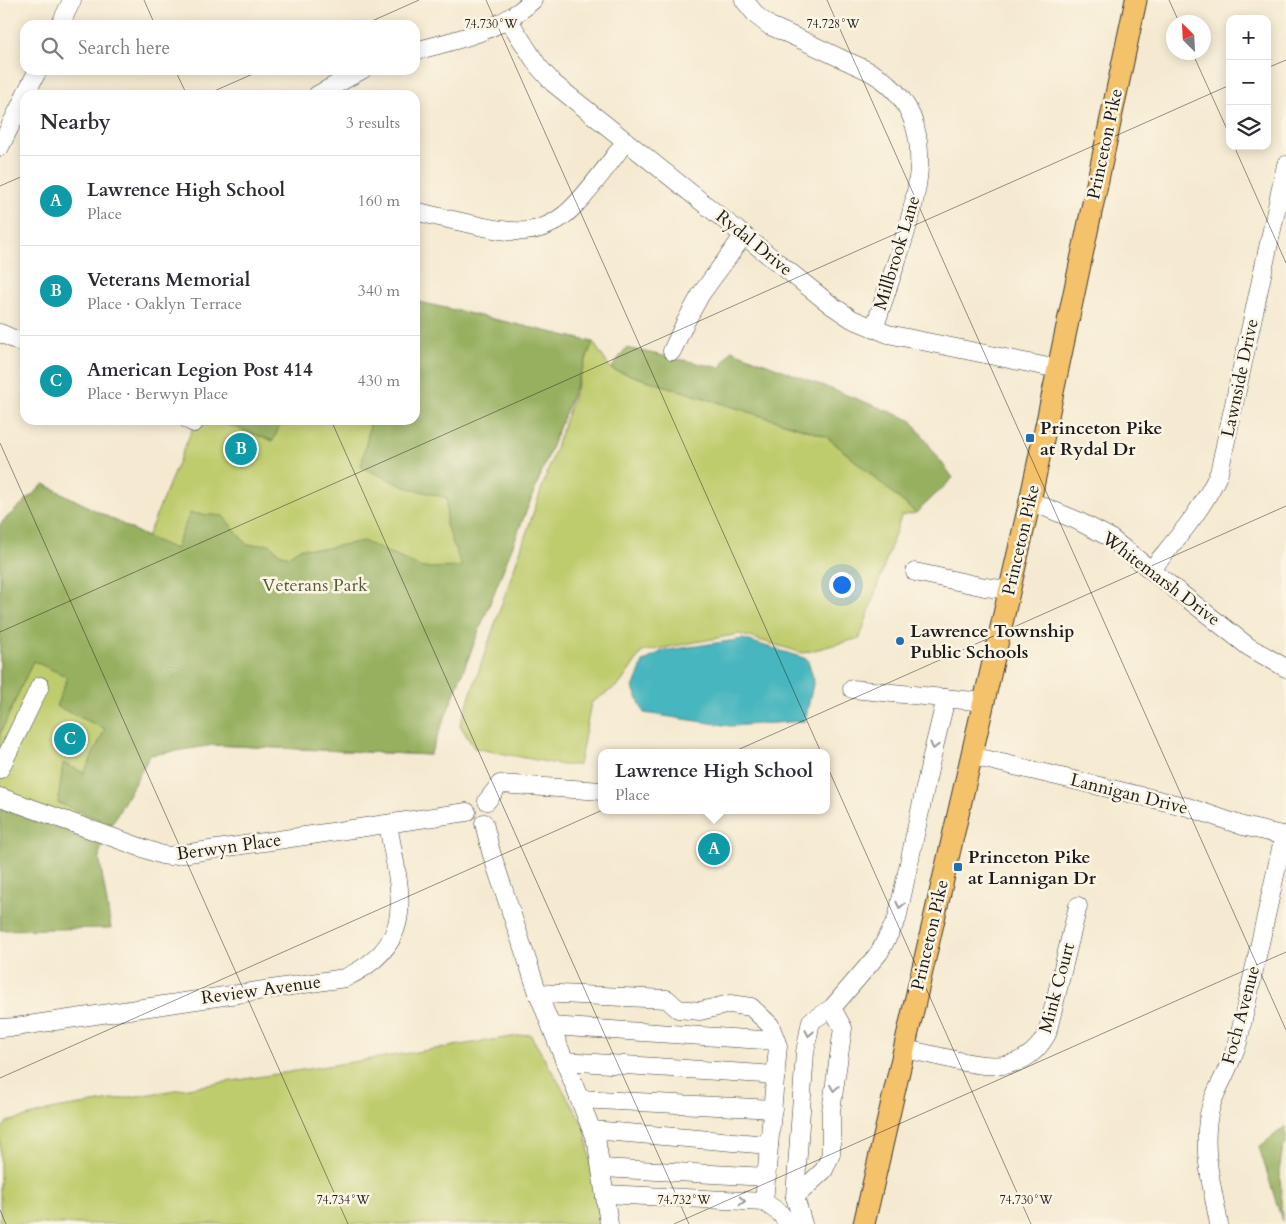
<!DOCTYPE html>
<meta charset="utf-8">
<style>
:root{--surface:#fff;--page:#f7f7f7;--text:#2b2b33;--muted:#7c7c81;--line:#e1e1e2;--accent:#db2777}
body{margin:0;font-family:Cardo,serif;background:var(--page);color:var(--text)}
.controls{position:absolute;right:15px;top:15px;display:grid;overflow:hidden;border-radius:10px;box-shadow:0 2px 12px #0003}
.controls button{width:45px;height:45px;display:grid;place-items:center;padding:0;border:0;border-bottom:1px solid var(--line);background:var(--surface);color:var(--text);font:25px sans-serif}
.compass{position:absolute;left:1166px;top:15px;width:45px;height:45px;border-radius:50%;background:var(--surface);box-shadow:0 2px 12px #0003;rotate:336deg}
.you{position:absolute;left:841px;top:584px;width:18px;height:18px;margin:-12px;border:4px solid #fff;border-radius:50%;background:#1a73e8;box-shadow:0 0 0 8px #1a73e833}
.badge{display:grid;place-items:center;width:32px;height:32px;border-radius:50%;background:var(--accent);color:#fff;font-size:16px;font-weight:700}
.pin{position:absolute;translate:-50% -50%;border:2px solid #fff;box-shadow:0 1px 5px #0006}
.popup{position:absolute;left:598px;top:749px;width:232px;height:65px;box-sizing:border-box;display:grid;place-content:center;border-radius:10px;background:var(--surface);filter:drop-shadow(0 1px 4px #0005);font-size:16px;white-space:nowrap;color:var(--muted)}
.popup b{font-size:19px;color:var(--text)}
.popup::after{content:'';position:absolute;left:50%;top:100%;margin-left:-10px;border:10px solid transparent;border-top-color:var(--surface)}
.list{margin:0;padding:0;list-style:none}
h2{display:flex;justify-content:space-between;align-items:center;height:65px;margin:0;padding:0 20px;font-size:21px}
h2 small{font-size:16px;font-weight:400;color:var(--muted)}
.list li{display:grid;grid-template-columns:32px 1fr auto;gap:15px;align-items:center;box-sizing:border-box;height:90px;padding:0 20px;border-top:1px solid var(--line)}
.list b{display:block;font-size:19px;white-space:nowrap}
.list p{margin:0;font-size:16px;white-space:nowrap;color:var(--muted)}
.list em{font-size:16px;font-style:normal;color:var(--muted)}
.icon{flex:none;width:28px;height:28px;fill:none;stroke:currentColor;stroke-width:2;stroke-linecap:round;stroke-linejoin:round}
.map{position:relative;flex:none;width:1286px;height:1224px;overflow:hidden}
.search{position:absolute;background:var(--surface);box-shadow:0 2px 12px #0003;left:20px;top:20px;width:400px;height:55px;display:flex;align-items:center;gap:12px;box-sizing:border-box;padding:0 18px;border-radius:15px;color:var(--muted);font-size:19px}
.panel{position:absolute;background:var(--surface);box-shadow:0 2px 12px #0003;left:20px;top:90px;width:400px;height:335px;border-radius:15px}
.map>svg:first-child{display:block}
.green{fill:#bfcc6d;stroke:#6e7444}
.forest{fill:#97b060;stroke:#5a663e}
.water{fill:#46b6be;stroke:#31696d}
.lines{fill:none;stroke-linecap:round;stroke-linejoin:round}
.minor-casing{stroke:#3d3b37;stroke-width:19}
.major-casing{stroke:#3d3b37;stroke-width:23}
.minor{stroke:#fff;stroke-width:18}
.major{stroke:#f3c26a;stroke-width:21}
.oneway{stroke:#999}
.ticks{fill:none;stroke:#1c1c1c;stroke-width:1;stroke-opacity:0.45}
.poi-dot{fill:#1f6fb2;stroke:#fcf5e5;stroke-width:2}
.labels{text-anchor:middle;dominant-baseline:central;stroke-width:5;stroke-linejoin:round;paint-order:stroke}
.street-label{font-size:18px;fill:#1c1c1c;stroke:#fcf5e5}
.poi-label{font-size:18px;font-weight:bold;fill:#1c1c1c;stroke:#fcf5e5;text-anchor:start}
.park-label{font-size:18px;fill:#555a38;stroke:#fcf5e5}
.ticks-label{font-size:12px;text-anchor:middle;fill:#1c1c1c;stroke:#fcf5e5;stroke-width:5;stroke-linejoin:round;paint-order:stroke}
</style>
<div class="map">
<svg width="1286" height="1224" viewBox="0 0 1286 1224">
<rect width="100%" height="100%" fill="#fcf5e5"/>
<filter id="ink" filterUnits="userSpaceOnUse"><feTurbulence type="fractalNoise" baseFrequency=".02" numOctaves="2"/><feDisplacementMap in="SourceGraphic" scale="10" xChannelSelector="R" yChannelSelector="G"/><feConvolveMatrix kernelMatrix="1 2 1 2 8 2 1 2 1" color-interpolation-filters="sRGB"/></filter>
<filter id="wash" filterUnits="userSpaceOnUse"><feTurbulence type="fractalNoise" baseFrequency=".0096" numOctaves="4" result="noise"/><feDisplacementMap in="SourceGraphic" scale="20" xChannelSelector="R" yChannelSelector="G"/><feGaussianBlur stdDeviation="1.12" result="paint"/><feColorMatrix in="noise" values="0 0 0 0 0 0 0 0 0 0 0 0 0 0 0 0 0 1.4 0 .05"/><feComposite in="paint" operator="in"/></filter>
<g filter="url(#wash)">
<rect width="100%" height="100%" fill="#f5ead1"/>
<!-- green -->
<g class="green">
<path d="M415,301L593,342L611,369L826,436L916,513L901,516L860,638L803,653L739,634L642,652L620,684L591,703L579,765H562L474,748L460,725L587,357L430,755L213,745L150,755L106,834L0,797V524L44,484L147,537L196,420H415Z"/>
<path d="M530,1034L585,1127L601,1224H0V1132L7,1122L55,1109Z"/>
</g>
<!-- forest -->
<g class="forest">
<path d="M415,301L593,342L430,755L213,745L150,755L112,824L58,803L63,763L84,773L105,729L56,706L68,677L33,661L0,734V524L44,484L147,537L175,549L190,513L223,516L247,545L270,544L279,553L288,556L300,548L322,549L363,541L422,568L462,567L446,525L447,498L405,487L361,467L371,420H415Z"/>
<path d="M626,348L721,368L731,350L911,420L953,478L916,513L826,436L611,369Z"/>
<path d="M215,420H282L273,441Z"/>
<path d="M0,797L106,834L99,855L111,928L0,930Z"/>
<path d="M1286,1126V1145L1283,1146L1280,1166L1282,1221L1259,1147Z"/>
</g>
<!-- water -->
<path class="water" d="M743,639L807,659L814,680L805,721L730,726L644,713L633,688L643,662L662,651Z"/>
</g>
<g filter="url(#ink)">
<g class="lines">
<defs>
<g id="minor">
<path d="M744,0L757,16L770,26C794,36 817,47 840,58C857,66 875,72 889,85C939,130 916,202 898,257C890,281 882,305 874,329"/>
<path d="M508,19L538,66L553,83L831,305L852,319L888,334L1058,369"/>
<path d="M60,25L72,0"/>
<path d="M415,51C458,40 500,31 533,0"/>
<path d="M25,95L38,70"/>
<path d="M317,95L362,70"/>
<path d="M0,147L25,96"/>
<path d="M415,211C434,216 452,220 471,224C512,234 544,239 576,204C594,185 610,162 626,141"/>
<path d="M0,333L25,344"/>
<path d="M672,351L685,323L701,294L744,235"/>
<path d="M188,420L194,423"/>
<path d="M1030,501L1076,520L1109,537L1249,647L1286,668"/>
<path d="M1151,570C1177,538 1202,511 1219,473L1286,165"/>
<path d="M915,572L985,587L1009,590"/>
<path d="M852,689L984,702"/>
<path d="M972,756L1188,807L1243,826L1286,836"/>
<path d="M0,769L40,686"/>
<path d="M0,797L162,855L169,856L467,812"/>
<path d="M487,801L500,784L602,791"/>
<path d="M484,823L491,852L538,993L597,1144L609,1224"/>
<path d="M538,993L667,999L678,1009L700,1011L730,1004L751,1007L770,1025L778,1046L764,1202"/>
<path d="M551,1026L776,1041"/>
<path d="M0,1028L15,1027L345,978C421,942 399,891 388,824"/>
<path d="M904,1049C921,1052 937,1056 954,1060C992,1068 1025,1073 1047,1034L1078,906"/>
<path d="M564,1061L776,1075"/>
<path d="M579,1099L773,1109"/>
<path d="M592,1130L769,1145"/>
<path d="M602,1168L767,1177"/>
<path d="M606,1194L764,1202L780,1213L788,1224"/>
<path d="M795,1197L824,1170L831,1154V1111L843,1028L832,1008"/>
<path d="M803,1224L795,1197L805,1052L811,1021L832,1008L879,953L897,919L931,760L946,698"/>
<path d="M1219,1224C1212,1185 1200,1145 1211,1106C1215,1092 1223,1080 1228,1067C1232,1059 1235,1050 1238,1042L1284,835"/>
</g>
<path id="major" d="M864,1224L1030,501L1136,0"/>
</defs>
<!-- minor casing -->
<use href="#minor" class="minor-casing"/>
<!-- major casing -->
<use href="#major" class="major-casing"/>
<!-- minor -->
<use href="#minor" class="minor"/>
<!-- major -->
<use href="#major" class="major"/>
</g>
<!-- one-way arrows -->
<defs><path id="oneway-chevron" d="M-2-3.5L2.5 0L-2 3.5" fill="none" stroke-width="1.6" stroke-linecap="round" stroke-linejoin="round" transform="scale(1.25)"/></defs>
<g class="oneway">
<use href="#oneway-chevron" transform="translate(934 746) rotate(104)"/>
<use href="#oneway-chevron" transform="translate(900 905) rotate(102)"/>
<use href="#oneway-chevron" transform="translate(809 1033) rotate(101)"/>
<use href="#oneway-chevron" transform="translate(834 1088) rotate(98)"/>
<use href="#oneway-chevron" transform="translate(742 1201) rotate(3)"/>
</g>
</g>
<!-- ticks -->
<path class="ticks" d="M144,0L155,25M486,0L1031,1224M827,0L1286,1030M1169,0L1179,22M363,25L419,0M1192,52L1230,136M1267,68L1286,60M175,70L187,95M205,95L262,70M1234,146L1286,263M0,186L25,175M331,420L689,1224M0,443L348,1224M0,632L1230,85M0,1078L1286,506M0,1210L6,1224M674,1224L1286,952"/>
<!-- markers -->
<g class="poi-dot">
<rect x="1025" y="433" width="10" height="10" rx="2.5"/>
<circle cx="900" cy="641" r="5"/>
<rect x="953" y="862" width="10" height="10" rx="2.5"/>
</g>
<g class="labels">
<!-- street labels -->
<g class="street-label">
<text transform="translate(1105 144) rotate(-78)">Princeton Pike</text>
<text transform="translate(754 243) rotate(39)">Rydal Drive</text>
<text transform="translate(897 253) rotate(-73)">Millbrook Lane</text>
<text transform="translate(1240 378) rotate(-78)">Lawnside Drive</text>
<text transform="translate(1021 540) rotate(-77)">Princeton Pike</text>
<text transform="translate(1161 579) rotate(37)">Whitemarsh Drive</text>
<text transform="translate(1129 794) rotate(14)">Lannigan Drive</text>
<text transform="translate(229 847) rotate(-8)">Berwyn Place</text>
<text transform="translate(930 935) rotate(-77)">Princeton Pike</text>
<text transform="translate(1057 988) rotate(-75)">Mink Court</text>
<text transform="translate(261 990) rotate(-8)">Review Avenue</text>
<text transform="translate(1241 1015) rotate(-75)">Foch Avenue</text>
</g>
<!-- poi labels -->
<g class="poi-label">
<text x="1040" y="428">Princeton Pike<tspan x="1040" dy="21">at Rydal Dr</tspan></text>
<text x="910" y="631">Lawrence Township<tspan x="910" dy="21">Public Schools</tspan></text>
<text x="968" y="857">Princeton Pike<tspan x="968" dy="21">at Lannigan Dr</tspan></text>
</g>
<!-- park labels -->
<g class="park-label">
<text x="315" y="585">Veterans Park</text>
</g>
</g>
<g class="ticks-label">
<text x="491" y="28">74.730°W</text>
<text x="833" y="28">74.728°W</text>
<text x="343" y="1204">74.734°W</text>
<text x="684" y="1204">74.732°W</text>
<text x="1026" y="1204">74.730°W</text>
</g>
</svg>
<div class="controls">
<button>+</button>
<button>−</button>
<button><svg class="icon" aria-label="layers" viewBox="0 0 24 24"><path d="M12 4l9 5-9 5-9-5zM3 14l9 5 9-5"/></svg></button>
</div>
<svg class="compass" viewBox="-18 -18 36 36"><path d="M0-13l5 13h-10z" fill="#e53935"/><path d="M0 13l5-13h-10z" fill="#7c7c81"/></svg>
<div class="you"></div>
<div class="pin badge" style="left:714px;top:849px;background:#0f9aa8">A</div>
<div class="popup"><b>Lawrence High School</b>Place</div>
<div class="pin badge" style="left:241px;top:449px;background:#0f9aa8">B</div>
<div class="pin badge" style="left:70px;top:739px;background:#0f9aa8">C</div>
<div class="search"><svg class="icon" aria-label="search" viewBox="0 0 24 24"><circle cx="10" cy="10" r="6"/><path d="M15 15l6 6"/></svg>Search here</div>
<section class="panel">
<h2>Nearby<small>3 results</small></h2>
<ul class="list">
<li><span class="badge" style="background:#0f9aa8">A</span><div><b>Lawrence High School</b><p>Place</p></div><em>160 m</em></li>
<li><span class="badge" style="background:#0f9aa8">B</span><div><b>Veterans Memorial</b><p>Place · Oaklyn Terrace</p></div><em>340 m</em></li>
<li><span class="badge" style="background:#0f9aa8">C</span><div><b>American Legion Post 414</b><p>Place · Berwyn Place</p></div><em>430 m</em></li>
</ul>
</section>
</div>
